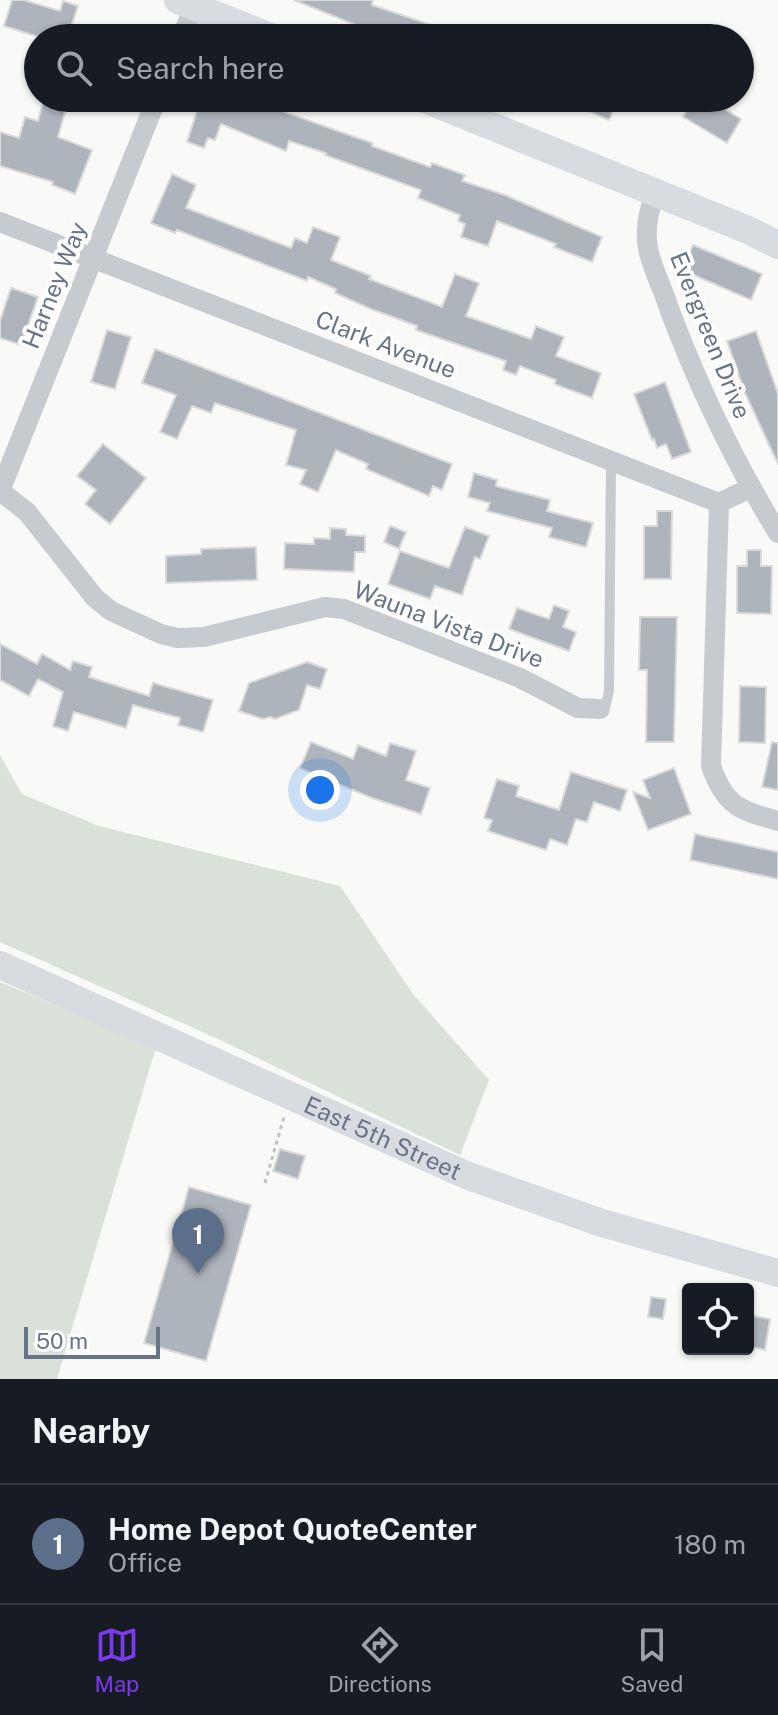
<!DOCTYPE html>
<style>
:root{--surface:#171b24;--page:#20242c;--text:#f1f3f6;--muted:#9ea1a6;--line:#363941;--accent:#7c3aed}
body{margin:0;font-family:"Public Sans",sans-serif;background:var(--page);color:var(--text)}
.controls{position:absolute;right:24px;bottom:24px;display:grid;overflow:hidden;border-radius:8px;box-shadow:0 2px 6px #0004}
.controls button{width:72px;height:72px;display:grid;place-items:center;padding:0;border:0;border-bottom:2px solid var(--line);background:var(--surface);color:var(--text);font:40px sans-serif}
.scale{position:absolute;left:24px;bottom:20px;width:136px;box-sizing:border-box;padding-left:8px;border:4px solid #687488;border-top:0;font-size:22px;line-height:28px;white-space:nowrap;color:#687488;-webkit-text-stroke:6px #fff;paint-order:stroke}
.you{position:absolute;left:320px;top:790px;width:28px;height:28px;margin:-20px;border:6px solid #fff;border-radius:50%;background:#1a73e8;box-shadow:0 0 0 12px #1a73e833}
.badge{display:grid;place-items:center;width:52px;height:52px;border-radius:50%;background:var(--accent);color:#fff;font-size:26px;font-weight:700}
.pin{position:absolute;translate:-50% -66px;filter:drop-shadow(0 2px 4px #0008)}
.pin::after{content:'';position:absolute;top:42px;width:28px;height:24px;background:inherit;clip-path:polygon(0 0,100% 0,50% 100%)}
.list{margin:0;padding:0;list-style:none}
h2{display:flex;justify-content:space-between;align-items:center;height:104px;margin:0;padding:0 32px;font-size:34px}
h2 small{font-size:26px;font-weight:400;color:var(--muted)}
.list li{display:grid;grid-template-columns:52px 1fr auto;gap:24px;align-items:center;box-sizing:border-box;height:120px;padding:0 32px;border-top:2px solid var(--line)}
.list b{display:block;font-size:30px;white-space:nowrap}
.list p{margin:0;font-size:26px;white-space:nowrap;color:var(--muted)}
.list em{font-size:26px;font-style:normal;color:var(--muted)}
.icon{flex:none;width:44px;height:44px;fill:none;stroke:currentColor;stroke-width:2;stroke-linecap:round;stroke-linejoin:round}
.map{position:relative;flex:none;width:778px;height:1379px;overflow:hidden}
.search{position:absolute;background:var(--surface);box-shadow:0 2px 6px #0004;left:24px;right:24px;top:24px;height:88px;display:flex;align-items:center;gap:20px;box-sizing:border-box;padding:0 28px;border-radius:44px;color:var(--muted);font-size:30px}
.sheet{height:224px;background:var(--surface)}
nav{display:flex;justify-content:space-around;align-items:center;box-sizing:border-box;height:112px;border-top:2px solid var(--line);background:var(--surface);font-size:22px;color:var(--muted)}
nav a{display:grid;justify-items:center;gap:4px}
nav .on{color:var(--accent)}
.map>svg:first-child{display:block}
.green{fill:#d9e1d8}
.building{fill:#aeb4bc;stroke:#dadbd9;stroke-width:2}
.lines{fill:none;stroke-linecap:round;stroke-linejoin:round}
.path{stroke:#c1c2c5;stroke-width:3;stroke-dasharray:4 4;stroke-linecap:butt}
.lane{stroke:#c7cace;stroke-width:10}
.street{stroke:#c7cace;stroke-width:20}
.secondary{stroke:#d8dbe0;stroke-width:28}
.labels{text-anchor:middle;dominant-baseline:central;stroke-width:8;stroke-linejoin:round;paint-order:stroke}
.street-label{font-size:24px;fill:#687488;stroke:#fff}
</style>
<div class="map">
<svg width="778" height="1379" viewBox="0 0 778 1379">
<rect width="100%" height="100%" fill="#f9f9f7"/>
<!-- green -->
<g class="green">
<path d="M0,755L22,794L99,826L340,886L413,994L489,1080L460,1155L218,1039L0,942Z"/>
<path d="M0,982L156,1047L57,1379H0Z"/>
</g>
<!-- building -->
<g class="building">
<path d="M12,0H24L60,11L63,1L78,6L72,24L106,36L105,38H42L4,26Z"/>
<path d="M294,0H373L372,5L434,26L430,38H388Z"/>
<path d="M44,98H69L58,137L92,150L75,194L52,185L53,182L0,166V132L19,138L25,117L38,121Z"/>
<path d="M201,98H254L279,110L372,143V146L430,167L432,163L465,175L462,181L505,195L602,237L592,262L554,247L556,244L497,221L488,246L461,237L465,224L458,221L460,215L418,198L421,190L325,155L326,153L289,141L286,151L221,124L215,140L208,138L204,148L187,142Z"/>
<path d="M557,98H619L609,120Z"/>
<path d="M694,98H706L741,119L727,143L683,117Z"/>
<path d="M172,174L196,185L186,208L291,248L295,238L307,243L313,227L340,237L331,260L371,276L369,279L442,307L455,274L479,283L466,316L531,339L536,326L564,337L556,356L601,373L592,398L554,384L556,380L520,366L516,375L503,370L506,361L416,330L417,326L371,309L335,293L336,289L308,277L307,281L177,230L175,233L151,223Z"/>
<path d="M693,245L762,274L751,300L682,270Z"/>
<path d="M11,288L38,297L21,345L0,338V321Z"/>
<path d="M107,330L131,337L115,389L91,382Z"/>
<path d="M756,331L778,394V464L745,393L727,341Z"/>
<path d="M155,349L452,464L442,490L433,486L429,496L366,469L368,464L336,450L318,492L300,484L306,470L286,465L296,430L215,403L211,413L192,406L177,439L160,432L176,395L142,383Z"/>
<path d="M665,382L691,452L672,459L666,444L657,448L654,439L652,440L634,394Z"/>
<path d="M103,444L146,478L110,524L85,504L96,490L77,476Z"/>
<path d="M474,473L497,480L496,486L550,500L547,511L593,523L586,547L549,537L552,528L487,511L490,503L468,497Z"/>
<path d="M657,511H672L671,579H644V526H657Z"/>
<path d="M390,526L406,532L399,549L384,542Z"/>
<path d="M465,527L489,536L480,559L475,557L462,595L435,586L430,599L388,584L400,551L449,568Z"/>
<path d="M330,528L346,529V535L365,536V552H355L354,572L284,569L285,543L314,544V538L330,539Z"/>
<path d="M256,547L257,580L166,583V556L201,554V549Z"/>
<path d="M747,550H761V566H772L771,614L737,613V566H747Z"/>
<path d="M554,605L569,611L563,627L576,632L569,651L509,629L517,608L549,619Z"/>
<path d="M640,617H677L674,742H646L647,670H639Z"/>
<path d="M0,644L37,664L42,654L70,670L73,661L92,667L89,677L149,696L153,683L213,700L203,732L178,725L180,718L133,705L126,728L74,712L68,731L53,726L63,692L38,679L29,696L0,680Z"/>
<path d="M307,662L327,669L320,689L307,685L299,710L275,719L270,717L263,719L239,711L249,683Z"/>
<path d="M740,686L766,687L765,743L739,742Z"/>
<path d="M311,742L353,759L358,745L386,756L390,743L416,751L406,780L430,788L421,814L372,798L300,768Z"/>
<path d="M772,742L778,743V790L762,787Z"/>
<path d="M674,768L691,814L648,830L633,792L650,798L643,780Z"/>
<path d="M571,772L627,790L620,811L594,802L587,822L576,819L567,845L550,839L546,850L488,831L492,820L484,818L497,779L519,786L516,796L559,810Z"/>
<path d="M695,834L778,852V879L690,860Z"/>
<path d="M280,1149L305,1156L298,1179L273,1171Z"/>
<path d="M189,1187L251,1205L206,1361L144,1343Z"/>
<path d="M651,1297L666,1299L663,1319L648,1317Z"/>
<path d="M748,1315L770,1319L765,1350L748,1346Z"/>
</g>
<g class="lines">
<!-- path -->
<path class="path" d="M265,1183L284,1117"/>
<!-- lane -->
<path class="lane" d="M600,709L606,704L609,691L611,460"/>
<!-- street -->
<g class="street">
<path d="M181,38L197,0"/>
<path d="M656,192C648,211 644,233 649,253C654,272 664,292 670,311C699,388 735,463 778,533"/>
<path d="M0,222L719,503L750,488"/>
<path d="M0,491L27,512L95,598L111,611L161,634L177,638L204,637L325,607L344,609L520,678L578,708L600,709"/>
<path d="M0,491L157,98"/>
<path d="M719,503L711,766C725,806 739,810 778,821"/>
</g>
<!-- secondary -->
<g class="secondary">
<path d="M178,0L273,38"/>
<path d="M422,98L748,230L778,245"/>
<path id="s1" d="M0,965L466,1175L602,1223L778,1273"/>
</g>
</g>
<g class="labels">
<!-- street labels -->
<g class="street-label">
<text transform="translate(54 285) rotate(-68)">Harney Way</text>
<text transform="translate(711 335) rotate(68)">Evergreen Drive</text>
<text transform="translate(386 344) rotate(21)">Clark Avenue</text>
<text transform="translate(449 624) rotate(21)">Wauna Vista Drive</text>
<text stroke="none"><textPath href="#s1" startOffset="420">East 5th Street</textPath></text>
</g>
</g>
</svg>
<div class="controls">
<button><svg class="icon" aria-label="locate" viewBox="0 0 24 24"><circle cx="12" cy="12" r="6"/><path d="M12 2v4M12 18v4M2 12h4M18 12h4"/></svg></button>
</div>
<div class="scale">50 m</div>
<div class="you"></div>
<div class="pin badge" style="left:198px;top:1274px;background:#5c6f8a">1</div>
<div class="search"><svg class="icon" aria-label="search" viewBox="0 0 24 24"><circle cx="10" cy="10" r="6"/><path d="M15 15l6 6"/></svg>Search here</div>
</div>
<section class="sheet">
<h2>Nearby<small></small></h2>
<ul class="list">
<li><span class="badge" style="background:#5c6f8a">1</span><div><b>Home Depot QuoteCenter</b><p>Office</p></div><em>180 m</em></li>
</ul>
</section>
<nav>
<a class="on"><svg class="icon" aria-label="map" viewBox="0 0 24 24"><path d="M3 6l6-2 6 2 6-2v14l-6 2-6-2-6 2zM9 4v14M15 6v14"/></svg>Map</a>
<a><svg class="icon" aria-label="directions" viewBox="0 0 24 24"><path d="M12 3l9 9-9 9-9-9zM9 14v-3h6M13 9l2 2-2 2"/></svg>Directions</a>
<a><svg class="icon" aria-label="saved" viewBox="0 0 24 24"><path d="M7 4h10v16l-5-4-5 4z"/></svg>Saved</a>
</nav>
